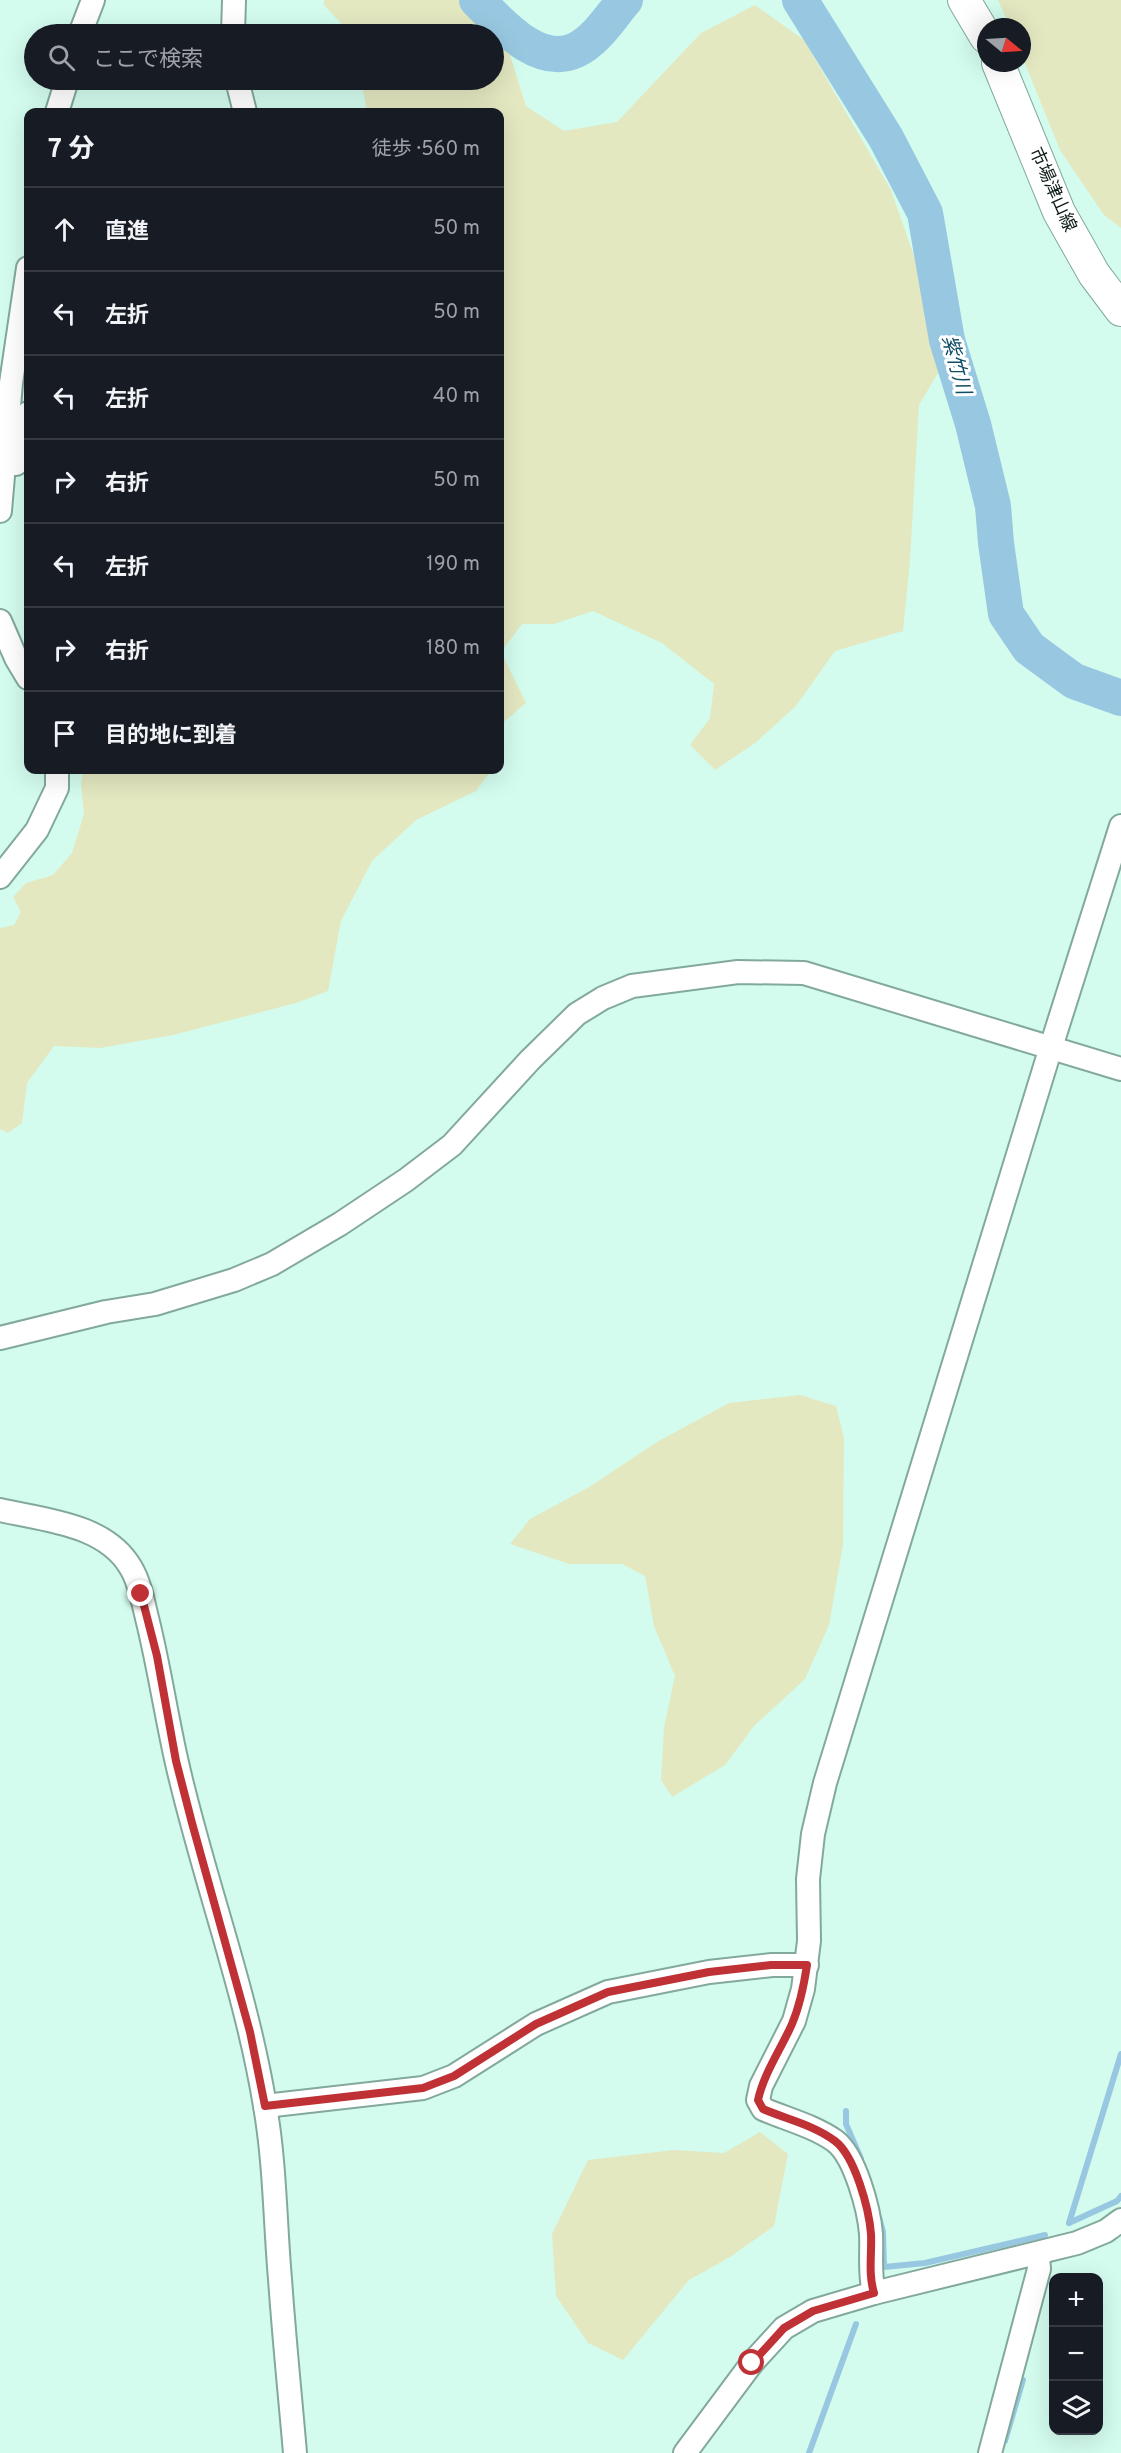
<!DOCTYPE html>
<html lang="ja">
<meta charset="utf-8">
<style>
:root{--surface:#171b24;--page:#242831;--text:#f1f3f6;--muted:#9ea1a6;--line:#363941}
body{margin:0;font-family:Overpass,"Noto Sans JP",sans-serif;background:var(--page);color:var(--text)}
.controls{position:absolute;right:18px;bottom:18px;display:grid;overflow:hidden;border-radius:12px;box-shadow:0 6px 24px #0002}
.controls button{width:54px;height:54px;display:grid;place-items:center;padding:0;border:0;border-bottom:2px solid var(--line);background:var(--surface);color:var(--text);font:30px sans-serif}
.compass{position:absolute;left:977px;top:18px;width:54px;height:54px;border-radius:50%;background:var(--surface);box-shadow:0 6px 24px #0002;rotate:108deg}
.stop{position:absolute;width:18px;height:18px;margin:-14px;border:4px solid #c03135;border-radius:50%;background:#fff}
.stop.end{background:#c03135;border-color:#fff;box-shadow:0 2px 6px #0008}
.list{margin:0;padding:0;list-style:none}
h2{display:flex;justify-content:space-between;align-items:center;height:78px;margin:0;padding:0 24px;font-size:26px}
h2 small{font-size:20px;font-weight:400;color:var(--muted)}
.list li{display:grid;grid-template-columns:39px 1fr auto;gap:18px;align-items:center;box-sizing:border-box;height:84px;padding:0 24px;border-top:2px solid var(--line)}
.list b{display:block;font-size:22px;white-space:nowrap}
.list em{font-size:20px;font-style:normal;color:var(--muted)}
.icon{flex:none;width:33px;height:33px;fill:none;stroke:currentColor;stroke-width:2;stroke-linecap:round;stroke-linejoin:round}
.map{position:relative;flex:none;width:1121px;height:2453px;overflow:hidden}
.search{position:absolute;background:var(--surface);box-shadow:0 6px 24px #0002;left:24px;top:24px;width:480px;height:66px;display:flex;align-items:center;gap:15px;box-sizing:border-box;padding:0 21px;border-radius:33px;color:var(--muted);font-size:22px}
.panel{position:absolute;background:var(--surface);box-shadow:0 6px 24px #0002;left:24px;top:108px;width:480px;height:666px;border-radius:12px}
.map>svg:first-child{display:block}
.green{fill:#e3e8c1}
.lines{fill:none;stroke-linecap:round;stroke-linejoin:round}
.stream{stroke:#98c8e1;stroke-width:6}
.river{stroke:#98c8e1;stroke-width:36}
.minor-casing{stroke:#82a99b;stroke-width:26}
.secondary-casing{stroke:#82a99b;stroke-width:34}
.minor{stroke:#fff;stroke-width:22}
.secondary{stroke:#fff;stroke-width:32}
.route{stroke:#c03135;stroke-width:8}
.labels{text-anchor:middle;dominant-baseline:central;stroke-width:6;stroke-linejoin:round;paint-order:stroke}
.street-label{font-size:18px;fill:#0c1b16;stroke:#fff}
.water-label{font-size:20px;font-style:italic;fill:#0d4d66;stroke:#fff}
</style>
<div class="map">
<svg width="1121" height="2453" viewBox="0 0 1121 2453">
<rect width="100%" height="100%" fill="#d3fcee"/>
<!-- green -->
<g class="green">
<path d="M324,0H458L493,34H351L324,5Z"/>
<path d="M998,0H1121V228L1104,215L1060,150L1022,56V27H1010Z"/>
<path d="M755,5L804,40L891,190L915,259L941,368L919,405L910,560L903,631L835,651L796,706L755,743L715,770L690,745L710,718L714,684L662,643L593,611L554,624H522L501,652L526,703L500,725V112H367L361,80H494V35L508,49L526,106L564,131L617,122L701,33Z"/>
<path d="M83,770H488V775L476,791L416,820L372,861L341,921L328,991L296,1003L173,1035L100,1048L54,1046L27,1083L22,1123L8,1133L0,1129V928L14,925L21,912L13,897L26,883L53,875L72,853L84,814L81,784Z"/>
<path d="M800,1395L836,1406L844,1438L843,1545L829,1625L805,1679L754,1726L725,1765L672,1797L661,1780L664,1727L675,1676L654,1626L645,1576L622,1564H569L510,1544L530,1519L589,1487L657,1442L729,1403Z"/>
<path d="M760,2132L788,2154L774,2226L730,2257L689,2280L623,2360L588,2343L556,2296L552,2234L588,2160L674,2150L724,2153Z"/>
</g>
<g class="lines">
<!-- stream -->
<g class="stream">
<path d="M846,2111V2124L861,2159"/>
<path d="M879,2217L883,2232L884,2267L925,2263L1045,2235"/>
<path d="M1069,2223L1121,2054"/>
<path d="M1069,2223L1117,2201L1121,2196"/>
<path d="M1005,2441L1023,2380"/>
<path d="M809,2453L856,2324"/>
</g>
<!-- river -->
<g class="river">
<path d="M477,0C500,23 538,68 576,50C596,41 611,16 625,0"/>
<path d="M800,0L886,138L925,213L947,340L973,424L993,506L996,543L1006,614L1029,648L1074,681L1121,698"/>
</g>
<defs>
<g id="minor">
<path d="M80,34L93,0"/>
<path d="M233,34L234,0"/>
<path d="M237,80L245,112"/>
<path d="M57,112L67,80"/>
<path d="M16,464L28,413"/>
<path d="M0,511L11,383L28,268"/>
<path d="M0,621L16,658L28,678"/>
<path d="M0,877L37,830L57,788V770"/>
<path d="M0,1338L106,1312L155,1304L234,1280L272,1264L340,1224L406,1180L452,1145L530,1060L577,1014L603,998L632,986L738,972L804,973L1121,1069"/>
<path d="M0,1510C44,1520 106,1524 131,1568C140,1583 143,1602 147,1618C159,1666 166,1715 177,1763C203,1878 246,1989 265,2106C275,2163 275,2222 280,2279C284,2337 290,2395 295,2453"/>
<path d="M265,2106L423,2088L454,2076L536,2024L608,1992L709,1972L772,1965H807"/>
<path d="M874,2293C869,2273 872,2254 871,2234C869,2209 855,2156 835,2141C814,2126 786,2119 763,2109L758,2100L761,2086L794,2021L803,1989L809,1941L808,1879L813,1834L825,1783L1051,1047L1121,826"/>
<path d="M685,2453L752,2363L784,2328L813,2311L874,2293L1077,2243L1106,2231L1121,2220"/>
<path d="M990,2453L1039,2269L1038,2254"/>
</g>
<g id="secondary">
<path d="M964,0L986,37"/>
<path d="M998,63L1059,212L1094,274L1121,310"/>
</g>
</defs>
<!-- minor casing -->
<use href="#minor" class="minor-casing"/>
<!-- secondary casing -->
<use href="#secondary" class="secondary-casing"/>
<!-- minor -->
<use href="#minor" class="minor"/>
<!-- secondary -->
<use href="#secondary" class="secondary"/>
</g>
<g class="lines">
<!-- route -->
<path class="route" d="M141,1594L157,1656L176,1761L192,1823L250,2032L265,2106L423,2088L454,2076L536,2024L608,1992L709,1972L771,1965H807C804,1985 800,2005 792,2024C781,2049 764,2073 758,2100L763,2109C786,2119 814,2125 835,2141C855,2156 869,2209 871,2234C872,2254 868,2273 874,2293L813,2311L784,2328L752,2363"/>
</g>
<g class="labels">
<!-- street labels -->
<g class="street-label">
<text transform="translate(1052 190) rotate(66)">市場津山線</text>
</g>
<!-- water labels -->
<g class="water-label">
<text transform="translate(955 365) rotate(75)">紫竹川</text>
</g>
</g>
</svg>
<div class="controls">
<button>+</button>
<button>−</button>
<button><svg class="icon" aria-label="layers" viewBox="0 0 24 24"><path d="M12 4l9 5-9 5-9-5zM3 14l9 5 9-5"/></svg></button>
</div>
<svg class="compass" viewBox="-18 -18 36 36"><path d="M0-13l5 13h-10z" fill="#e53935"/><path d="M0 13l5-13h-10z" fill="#9ea1a6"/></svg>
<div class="stop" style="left:752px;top:2363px"></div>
<div class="stop end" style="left:141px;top:1594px"></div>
<div class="search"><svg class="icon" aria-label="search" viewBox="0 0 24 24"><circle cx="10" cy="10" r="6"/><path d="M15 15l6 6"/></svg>ここで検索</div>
<section class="panel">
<h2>7 分<small>徒歩 · 560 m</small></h2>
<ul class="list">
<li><svg class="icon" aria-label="ahead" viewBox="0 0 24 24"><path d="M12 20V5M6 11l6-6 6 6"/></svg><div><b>直進</b></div><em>50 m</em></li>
<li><svg class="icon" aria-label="left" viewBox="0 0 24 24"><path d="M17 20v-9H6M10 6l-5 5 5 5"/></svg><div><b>左折</b></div><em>50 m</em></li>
<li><svg class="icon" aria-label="left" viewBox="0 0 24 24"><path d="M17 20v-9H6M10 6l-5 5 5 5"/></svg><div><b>左折</b></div><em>40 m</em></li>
<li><svg class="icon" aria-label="right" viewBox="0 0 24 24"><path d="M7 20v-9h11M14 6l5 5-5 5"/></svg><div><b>右折</b></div><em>50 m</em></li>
<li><svg class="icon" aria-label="left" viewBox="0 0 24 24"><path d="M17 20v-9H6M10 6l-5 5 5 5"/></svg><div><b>左折</b></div><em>190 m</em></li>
<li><svg class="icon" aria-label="right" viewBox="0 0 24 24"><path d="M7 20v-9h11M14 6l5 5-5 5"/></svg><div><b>右折</b></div><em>180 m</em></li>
<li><svg class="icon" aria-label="arrive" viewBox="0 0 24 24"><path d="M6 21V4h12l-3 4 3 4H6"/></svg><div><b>目的地に到着</b></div></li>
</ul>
</section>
</div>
